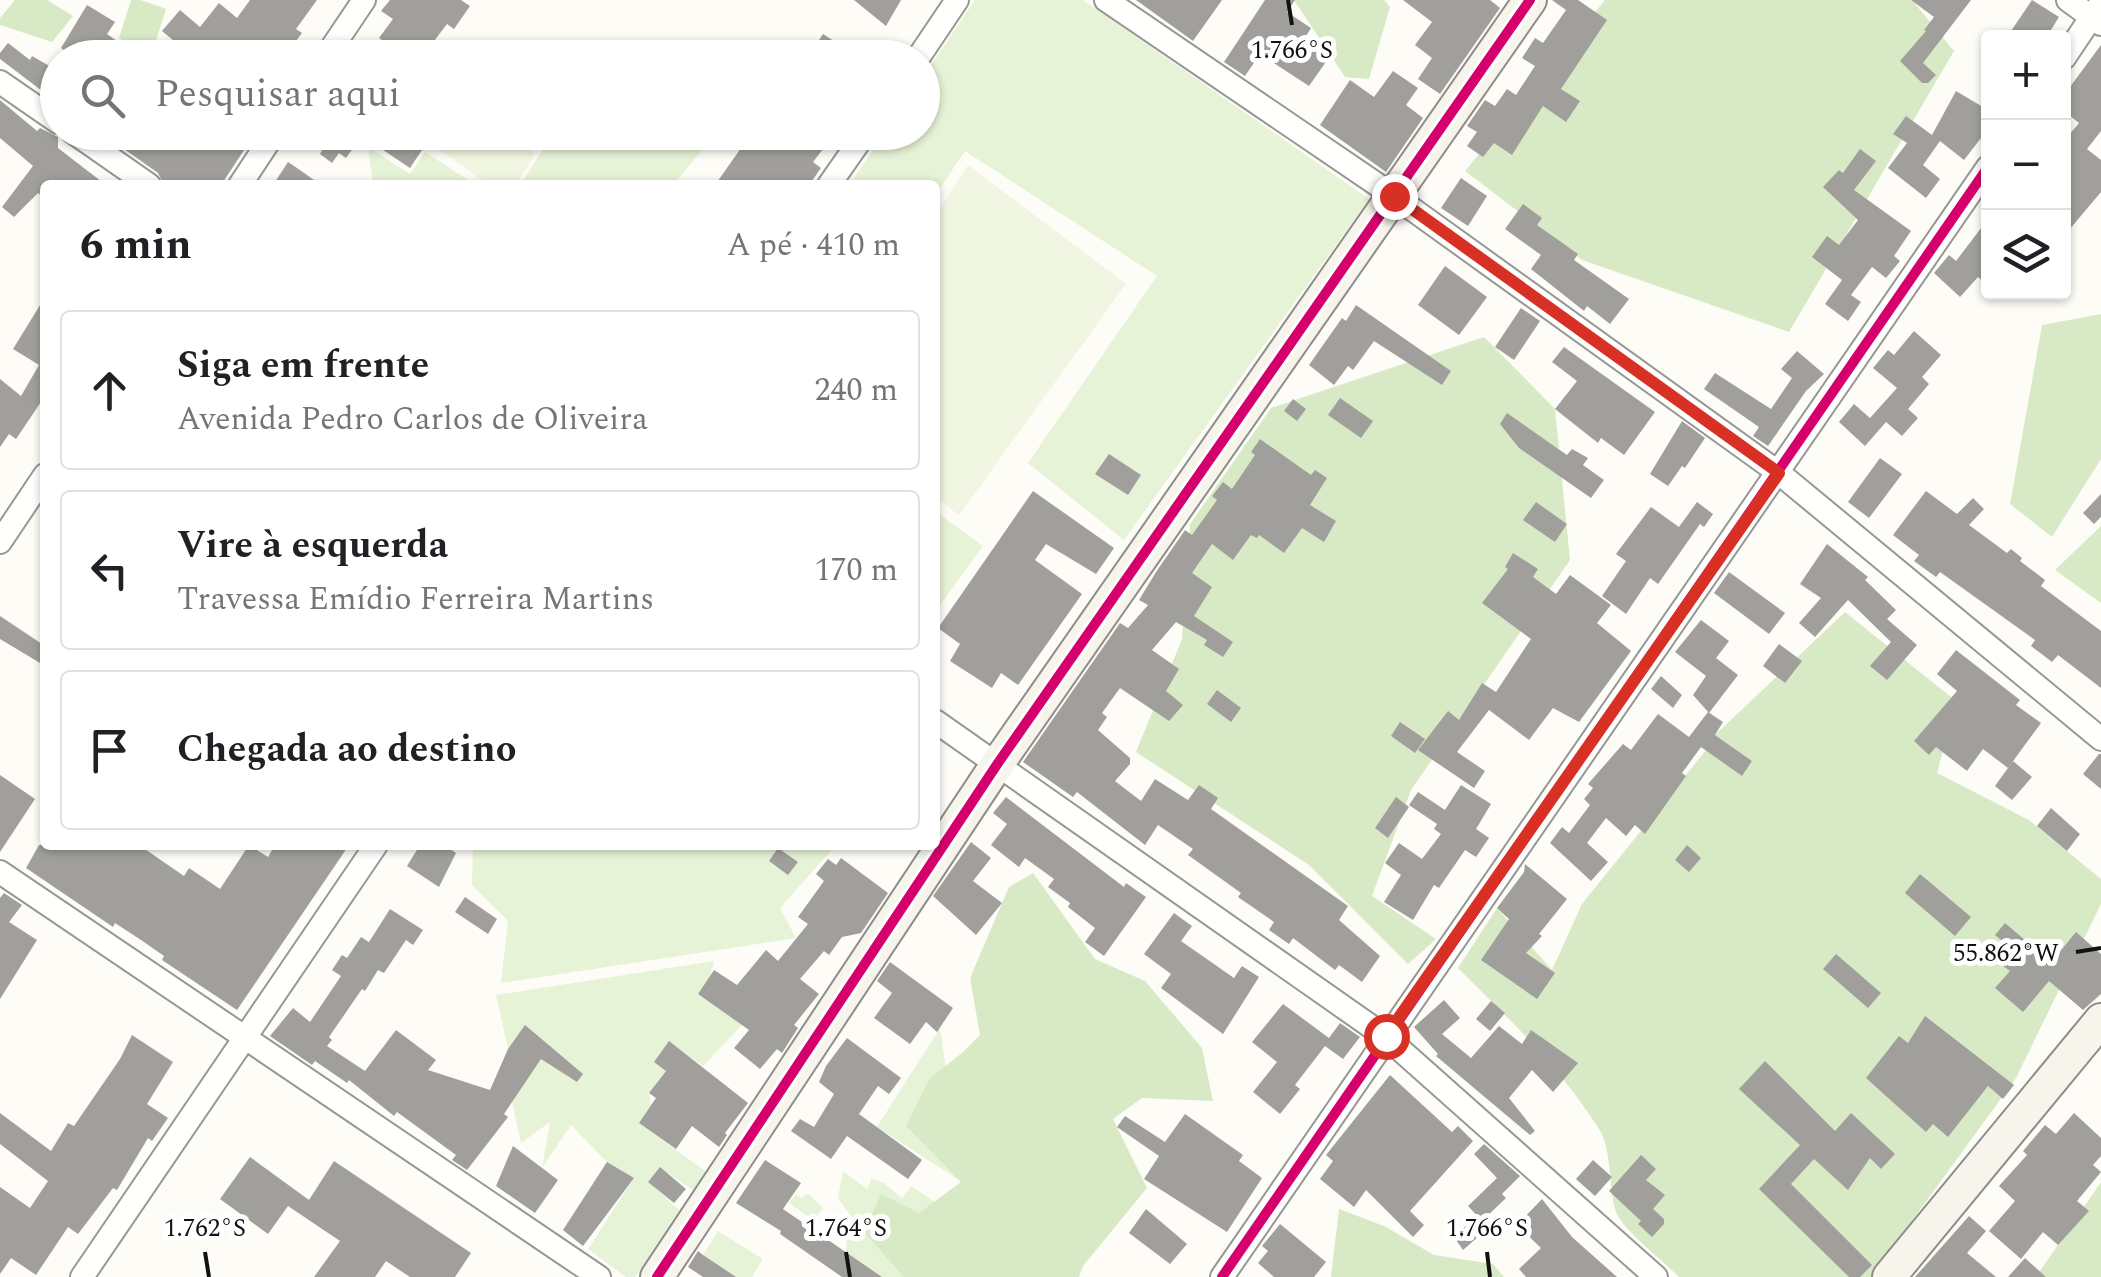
<!DOCTYPE html>
<html lang="pt">
<meta charset="utf-8">
<style>
:root{--surface:#fff;--page:#f6f6f6;--text:#202124;--muted:#757577;--line:#e0e0e0}
body{margin:0;font-family:Spectral,serif;background:var(--page);color:var(--text)}
.controls{position:absolute;right:30px;top:30px;display:grid;overflow:hidden;border-radius:10px;box-shadow:0 2px 8px #0004}
.controls button{width:90px;height:90px;display:grid;place-items:center;padding:0;border:0;border-bottom:2px solid var(--line);background:var(--surface);color:var(--text);font:50px sans-serif}
.stop{position:absolute;width:30px;height:30px;margin:-22px;border:8px solid #d93025;border-radius:50%;background:#fff}
.stop.end{background:#d93025;border-color:#fff;box-shadow:0 2px 10px #0008}
.list{margin:0;padding:0;list-style:none}
h2{display:flex;justify-content:space-between;align-items:center;height:130px;margin:0;padding:0 40px;font-size:42px}
h2 small{font-size:32px;font-weight:400;color:var(--muted)}
.list li{display:grid;grid-template-columns:65px 1fr auto;gap:30px;align-items:center;box-sizing:border-box;height:160px;margin:0 20px 20px;padding:0 20px;border:2px solid var(--line);border-radius:10px}
.list b{display:block;font-size:38px;white-space:nowrap}
.list p{margin:0;font-size:32px;white-space:nowrap;color:var(--muted)}
.list em{font-size:32px;font-style:normal;color:var(--muted)}
.icon{flex:none;width:55px;height:55px;fill:none;stroke:currentColor;stroke-width:2;stroke-linecap:round;stroke-linejoin:round}
.map{position:relative;flex:none;width:2101px;height:1277px;overflow:hidden}
.search{position:absolute;background:var(--surface);box-shadow:0 2px 8px #0004;left:40px;top:40px;width:900px;height:110px;display:flex;align-items:center;gap:25px;box-sizing:border-box;padding:0 35px;border-radius:55px;color:var(--muted);font-size:38px}
.panel{position:absolute;background:var(--surface);box-shadow:0 2px 8px #0004;left:40px;top:180px;width:900px;height:670px;border-radius:10px}
.map>svg:first-child{display:block}
.green{fill:#e7f3d7}
.forest{fill:#d8eac5}
.pitch{fill:#f0f6e1}
.building{fill:#a19f9c}
.lines{fill:none;stroke-linecap:round;stroke-linejoin:round}
.street-casing{stroke:#979795;stroke-width:26}
.secondary-casing{stroke:#8e8d8b;stroke-width:36}
.street{stroke:#fffffe;stroke-width:22}
.secondary{stroke:#f6f4eb;stroke-width:32}
.cycleway-casing{stroke:#fff;stroke-width:16}
.cycleway{stroke:#d6006c;stroke-width:10}
.route{stroke:#d93025;stroke-width:12}
.ticks{fill:none;stroke:#111;stroke-width:4}
.ticks-label{font-size:25px;text-anchor:middle;fill:#111;stroke:#fff;stroke-width:10;stroke-linejoin:round;paint-order:stroke}
</style>
<div class="map">
<svg width="2101" height="1277" viewBox="0 0 2101 1277">
<rect width="100%" height="100%" fill="#fdfcf7"/>
<!-- green -->
<g class="green">
<path d="M975,0H1083L1369,199L1124,540L1028,463L1157,276L965,151L935,196V185H849L885,133L922,132L923,77Z"/>
<path d="M554,132H716V133L673,185H520Z"/>
<path d="M368,147L410,174L425,152L476,185H373Z"/>
<path d="M935,511L983,546L935,612Z"/>
<path d="M473,845H836L780,908L796,938L501,983L508,921L472,885Z"/>
<path d="M714,961L710,976L698,994L742,1025L703,1066L669,1042L666,1070L649,1093L651,1106L639,1123L708,1173L702,1196L660,1168L648,1181L679,1210L635,1277H626L588,1249L634,1178L607,1162L571,1125L542,1168L550,1122L521,1143L512,1102L525,1026L508,1049L496,995Z"/>
<path d="M940,1028L962,1182L877,1127Z"/>
<path d="M843,1171L867,1189L872,1178L884,1183L902,1198L911,1186L968,1224L976,1277H882L846,1253L848,1212L838,1198Z"/>
<path d="M807,1193L823,1208L813,1220L789,1203L796,1195L802,1198Z"/>
<path d="M718,1231L763,1259L752,1277H732L703,1255Z"/>
</g>
<!-- forest -->
<g class="forest">
<path d="M15,0H47L73,16L52,42L0,25V18Z"/>
<path d="M131,0H141L166,9L151,56L119,38Z"/>
<path d="M1294,0H1384L1390,7L1369,79L1345,77Z"/>
<path d="M1605,0H1912L1954,51L1789,332L1582,260L1465,171Z"/>
<path d="M2101,314V459L2052,537L2010,504L2042,325Z"/>
<path d="M1484,337L1555,409L1570,560L1411,790L1372,896L1436,939L1408,964L1309,865L1136,752L1182,639L1190,524L1271,408Z"/>
<path d="M2101,526V603L2055,570Z"/>
<path d="M1845,612L1956,701L1937,773L2029,820L2101,879V904L2016,1078L1871,1277H1679C1664,1262 1629,1234 1619,1218C1607,1198 1614,1152 1599,1129C1560,1067 1509,1019 1458,968L1497,908L1552,970L1582,904L1706,750L1742,775L1752,761L1715,735Z"/>
<path d="M1033,873L1095,959L1145,981L1202,1048L1213,1101L1142,1098L1113,1119L1147,1188L1083,1266L1079,1277H904L864,1232L881,1194L919,1213L961,1182L906,1126L930,1078L962,1053L980,1035L970,978L1009,887Z"/>
<path d="M2101,1182V1277H2036Z"/>
<path d="M1339,1209L1384,1226L1434,1255L1493,1264L1504,1277H1331Z"/>
</g>
<!-- pitch -->
<g class="pitch">
<path d="M416,133H503L535,154L516,185H489Z"/>
<path d="M968,165L1126,284L959,515L935,497V216Z"/>
</g>
<!-- building -->
<g class="building">
<path d="M250,0H317L296,29L302,33L283,58H204L189,47L186,51L162,31L180,10L200,27L219,3L237,18Z"/>
<path d="M390,0H461L470,6L454,29L447,24L428,49L441,58H378L388,44L379,38L393,19L381,11Z"/>
<path d="M854,0H901L886,26Z"/>
<path d="M1136,0H1222L1193,41Z"/>
<path d="M1265,0H1295L1287,12L1311,28L1303,41L1328,59L1309,86L1260,54L1245,76L1224,62Z"/>
<path d="M1403,0H1490L1500,8L1440,94L1418,79L1432,58L1415,45L1432,22Z"/>
<path d="M1552,0H1578L1607,20L1561,89L1580,101L1566,122L1543,106L1512,155L1494,143L1483,157L1467,146L1477,132L1467,126L1485,100L1495,106L1507,89L1516,95L1535,66L1522,58L1535,38L1543,43L1566,10Z"/>
<path d="M1911,0H1971L1923,63L1936,75L1928,83H1922L1900,61L1926,31L1924,30L1934,17Z"/>
<path d="M2032,0L2059,17L2046,38H2020L2011,31Z"/>
<path d="M87,5L115,22L107,34L141,58H75L61,48Z"/>
<path d="M823,34L860,58H821L812,51Z"/>
<path d="M8,43L30,60L32,56L58,71V103L0,59V53Z"/>
<path d="M2101,45V131L2087,149L2101,160V192L2064,236V141L2079,123L2064,111V95Z"/>
<path d="M1393,71L1418,88L1406,105L1423,118L1386,172L1320,125L1350,80L1374,97Z"/>
<path d="M1956,91L1988,110V129L1964,160L1940,141L1923,165L1940,179L1926,198L1888,168L1907,143L1893,134L1906,116L1932,135Z"/>
<path d="M0,100L37,131L40,128L58,137V148L106,185H45V198L38,193L14,217L2,207L33,166L0,138Z"/>
<path d="M100,132H229L236,137L244,132H256L221,185H164L158,173Z"/>
<path d="M303,132H401L424,147L410,168L362,136L346,158L339,153L332,163L320,154L323,148Z"/>
<path d="M718,132H772L781,139L785,132H821L830,140L813,162L821,168L809,185H715L741,148Z"/>
<path d="M1860,149L1876,161L1854,190L1911,231L1894,256L1900,261L1886,278L1872,267L1851,295L1861,302L1848,321L1825,304L1842,280L1812,257L1827,236L1839,245L1858,220L1823,187L1839,170L1843,173Z"/>
<path d="M288,162L297,168L321,185H273Z"/>
<path d="M1461,178L1487,196L1468,226L1441,208Z"/>
<path d="M1523,204L1542,218L1537,225L1578,254L1574,260L1629,299L1610,324L1587,306L1584,311L1531,269L1541,255L1505,229Z"/>
<path d="M1988,219V286L1978,277L1960,297L1934,273L1949,255L1956,261Z"/>
<path d="M1445,266L1487,297L1459,335L1418,305Z"/>
<path d="M45,297V396L16,439L9,434L0,447V379L21,396L39,365L13,349Z"/>
<path d="M1356,305L1451,371L1442,385L1374,341L1353,370L1348,366L1334,385L1309,365L1342,318L1346,321Z"/>
<path d="M1521,308L1540,321L1514,360L1495,347Z"/>
<path d="M1914,331L1941,355L1922,377L1929,384L1908,409L1918,418L1902,436L1886,422L1865,446L1839,422L1854,404L1870,418L1897,388L1873,368L1888,350L1894,355Z"/>
<path d="M1564,347L1655,412L1624,455L1601,438L1598,443L1555,409L1577,381L1552,362Z"/>
<path d="M1797,351L1824,374L1806,391L1768,446L1753,436L1759,427L1704,389L1715,373L1771,409L1792,378L1781,369Z"/>
<path d="M1340,398L1373,421L1361,438L1328,415Z"/>
<path d="M1293,399L1306,409L1297,421L1284,411Z"/>
<path d="M1507,413L1567,455L1572,449L1588,458L1583,465L1604,480L1591,498L1519,448L1500,424Z"/>
<path d="M1682,421L1705,438L1685,468L1682,466L1668,486L1650,474Z"/>
<path d="M1260,439L1311,475L1315,470L1327,478L1310,505L1336,521L1324,542L1302,528L1284,553L1259,535L1257,538L1251,535L1233,560L1212,544L1192,573L1212,587L1194,616L1233,642L1223,657L1204,645L1207,640L1176,622L1152,650L1179,669L1166,691L1183,705L1169,721L1120,688L1102,713L1107,717L1098,730L1130,758V764L1115,781L1141,801L1155,779L1188,800L1199,785L1218,798L1211,809L1348,906L1339,920L1380,956L1362,982L1339,965L1335,970L1293,938L1289,944L1269,930L1274,922L1238,897L1241,893L1188,855L1193,849L1158,825L1145,845L1077,792L1073,797L1023,762L1120,623L1128,628L1148,605L1139,600L1156,572L1185,530L1192,535L1217,500L1212,496L1223,482L1232,489L1255,455L1251,452Z"/>
<path d="M1109,454L1141,475L1128,495L1095,474Z"/>
<path d="M1880,458L1902,474L1869,518L1848,502Z"/>
<path d="M1033,491L1114,548L1096,574L1046,544L1035,560L1082,594L1018,685L1001,673L992,688L950,661L960,644L938,628Z"/>
<path d="M1926,491L1957,514L1973,498L1984,509L1969,525L2007,553L2011,549L2022,558L2020,561L2045,580L2041,586L2101,631V688L2058,655L2052,662L2031,646L2035,640L1940,572L1936,577L1914,561L1919,555L1893,535Z"/>
<path d="M2101,494V517L2094,524L2083,513Z"/>
<path d="M1536,502L1567,524L1555,542L1523,520Z"/>
<path d="M1697,502L1713,514L1704,527L1700,524L1658,584L1650,578L1626,614L1602,596L1626,561L1616,554L1651,507L1679,527Z"/>
<path d="M1827,544L1868,577L1865,580L1896,610L1887,619L1917,645L1887,680L1870,666L1891,642L1848,600L1815,637L1799,623L1821,598L1800,584Z"/>
<path d="M1513,553L1538,569L1533,577L1556,594L1570,575L1611,605L1597,623L1631,651L1579,722L1553,708L1529,740L1489,710L1457,752L1485,771L1474,788L1418,750L1448,711L1459,720L1482,683L1496,692L1531,639L1482,603L1508,569L1505,567Z"/>
<path d="M1729,572L1785,613L1769,634L1714,593Z"/>
<path d="M0,616L45,646V666L0,639Z"/>
<path d="M1701,620L1729,641L1716,658L1738,675L1709,713L1693,695L1706,676L1675,652Z"/>
<path d="M1779,644L1802,661L1785,683L1763,666Z"/>
<path d="M1956,650L2020,700L2016,705L2041,723L2008,768L1983,749L1967,771L1936,747L1929,755L1914,741L1957,691L1937,674Z"/>
<path d="M1661,676L1682,695L1673,708L1651,689Z"/>
<path d="M1217,690L1241,708L1231,722L1207,704Z"/>
<path d="M1708,712L1723,722L1715,735L1752,761L1742,776L1701,747L1682,773L1686,776L1645,834L1635,825L1626,836L1606,818L1587,843L1608,862L1591,881L1550,843L1562,827L1569,833L1590,805L1584,799L1593,788L1588,784L1623,744L1631,750L1658,714L1689,737Z"/>
<path d="M1400,722L1425,739L1415,753L1391,736Z"/>
<path d="M2099,754H2101V789L2083,774Z"/>
<path d="M2013,761L2032,777L2012,800L1995,786Z"/>
<path d="M0,775L35,799L0,852Z"/>
<path d="M1461,785L1491,804L1476,829L1489,838L1476,857L1465,850L1439,888L1434,885L1413,920L1384,902L1401,875L1385,863L1399,843L1422,859L1441,834L1434,829L1437,824L1409,805L1418,792L1445,810Z"/>
<path d="M1006,797L1124,887L1126,883L1146,897L1104,956L1085,942L1095,928L1068,907L1070,903L1048,887L1054,879L1025,858L1019,867L991,845L1007,824L993,813Z"/>
<path d="M1396,797L1409,807L1388,838L1375,828Z"/>
<path d="M2051,808L2080,834L2067,851L2037,826Z"/>
<path d="M971,842L991,858L973,881L1002,903L976,935L933,896Z"/>
<path d="M39,845H139L184,876L189,868L220,889L249,845L268,857L275,845H349L237,1010L162,960L164,956L141,940L115,923L113,927L26,868Z"/>
<path d="M420,845H444L456,853L439,887L407,866Z"/>
<path d="M1687,845L1701,858L1689,872L1675,860Z"/>
<path d="M778,848L798,862L788,875L769,861Z"/>
<path d="M841,858L888,893L861,933L842,937L829,955L824,951L800,979L819,994L794,1025L798,1028L782,1053L777,1049L760,1069L734,1048L749,1030L698,994L714,970L737,985L766,950L778,961L808,924L798,917L824,881L816,874L828,859L836,865Z"/>
<path d="M1525,864L1567,899L1539,934L1542,936L1526,953L1555,973L1537,999L1481,960L1509,919L1497,908L1524,872Z"/>
<path d="M1920,874L1971,917L1955,936L1905,893Z"/>
<path d="M4,893L22,905L9,922L37,940L0,999V898Z"/>
<path d="M465,897L497,919L488,934L455,912Z"/>
<path d="M390,909L423,930L413,945L406,940L384,973L378,970L365,991L362,989L329,1037L332,1040L327,1046L365,1071L396,1030L436,1060L428,1070L490,1090L508,1049L525,1025L583,1074L577,1082L541,1059L504,1114L508,1117L467,1170L452,1160L456,1155L397,1112L394,1116L349,1080L347,1083L315,1061L312,1065L270,1036L293,1008L310,1022L341,976L332,970L342,955L347,958L361,937L369,942Z"/>
<path d="M1174,913L1192,926L1181,941L1234,978L1242,966L1259,977L1223,1034L1161,988L1171,974L1144,954Z"/>
<path d="M2005,923L2039,952L2046,944L2058,954L2076,932L2101,954V994L2083,1010L2049,981L2023,1012L1995,988L2010,971L1995,960L2007,945L1995,935Z"/>
<path d="M1836,954L1881,993L1868,1008L1823,969Z"/>
<path d="M890,962L953,1008L937,1032L926,1022L910,1044L874,1018L892,993L877,981Z"/>
<path d="M1444,1000L1460,1018L1442,1034L1471,1058L1499,1026L1522,1044L1531,1030L1578,1063L1553,1092L1532,1070L1509,1098L1535,1131L1530,1135L1436,1056L1438,1054L1414,1027Z"/>
<path d="M1491,1001L1505,1013L1490,1031L1476,1019Z"/>
<path d="M1283,1004L1329,1038L1340,1023L1360,1037L1343,1059L1325,1046L1295,1085L1300,1089L1280,1114L1253,1092L1277,1062L1252,1042Z"/>
<path d="M1925,1016L2014,1085L2003,1099L1988,1086L1948,1137L1933,1124L1926,1132L1866,1078L1899,1036L1908,1043Z"/>
<path d="M132,1035L173,1062L147,1104L168,1118L152,1141L148,1138L117,1190L113,1188L78,1234L68,1227L36,1275L11,1258L0,1274V1187L30,1208L48,1181L0,1144V1113L51,1151L68,1123L74,1126L120,1059Z"/>
<path d="M847,1038L901,1078L889,1094L878,1086L859,1114L922,1160L908,1179L847,1136L831,1159L791,1131L800,1119L814,1127L834,1094L819,1082L826,1066Z"/>
<path d="M669,1041L748,1103L725,1133L727,1135L719,1147L692,1126L676,1149L639,1123L656,1098L649,1093L666,1071L654,1062Z"/>
<path d="M1765,1061L1835,1131L1851,1113L1895,1154L1881,1169L1870,1158L1848,1190L1814,1159L1791,1184L1872,1265L1860,1277H1849L1759,1189L1800,1145L1739,1089Z"/>
<path d="M1390,1075L1452,1132L1458,1126L1473,1141L1410,1211L1424,1225L1413,1237L1366,1190L1354,1207L1320,1179L1333,1161L1326,1155Z"/>
<path d="M2074,1113L2101,1138V1156L2093,1165L2101,1172L2077,1201L2089,1211L2058,1245L2043,1232L2021,1259L1989,1231L2015,1201L1999,1186L2027,1155L2023,1151L2045,1125L2056,1134Z"/>
<path d="M1185,1114L1243,1155L1239,1161L1262,1178L1227,1232L1144,1179L1159,1156L1117,1127L1125,1116L1165,1142Z"/>
<path d="M1484,1144L1520,1176L1502,1194L1506,1198L1482,1221L1468,1206L1497,1178L1474,1154Z"/>
<path d="M513,1146L558,1180L535,1213L496,1186Z"/>
<path d="M1641,1155L1656,1169L1646,1180L1665,1195L1653,1209L1664,1219V1224L1652,1237L1638,1224L1641,1221L1609,1191Z"/>
<path d="M250,1157L309,1200L334,1161L471,1253L455,1277H410L386,1261L375,1277H314L340,1241L288,1206L268,1234L220,1199Z"/>
<path d="M765,1160L801,1183L783,1209L882,1277H842L780,1234L781,1231L736,1203Z"/>
<path d="M1593,1160L1612,1177L1595,1196L1576,1179Z"/>
<path d="M607,1162L634,1178L583,1246L563,1230Z"/>
<path d="M660,1167L686,1189L674,1203L648,1182Z"/>
<path d="M1542,1199L1572,1237L1617,1277H1526L1519,1269L1541,1248L1517,1225Z"/>
<path d="M1146,1209L1187,1244L1170,1264L1129,1233Z"/>
<path d="M1969,1216L1986,1231L1967,1253L1996,1277H1915Z"/>
<path d="M1280,1224L1326,1262L1314,1277H1274L1258,1263L1268,1251L1262,1246Z"/>
<path d="M1468,1224L1478,1237L1463,1250L1454,1237Z"/>
<path d="M698,1251L703,1255L736,1277H703L688,1267Z"/>
<path d="M2025,1258L2046,1277H2008Z"/>
</g>
<g class="lines">
<defs>
<g id="street">
<path d="M1106,0L1394,196L1779,473L2101,739"/>
<path d="M2068,0L2101,24"/>
<path d="M325,58L364,0"/>
<path d="M918,58L957,0"/>
<path d="M2064,58L2101,3"/>
<path d="M0,82L58,122"/>
<path d="M73,132L149,185"/>
<path d="M240,185L275,132"/>
<path d="M829,185L866,132"/>
<path d="M0,542L45,475"/>
<path d="M935,721L1386,1037L1656,1277"/>
<path d="M0,872L599,1277"/>
<path d="M82,1277L376,845"/>
<path d="M1222,1277L1988,167"/>
</g>
<g id="secondary">
<path d="M657,1277L998,763L1530,0"/>
<path d="M1889,1277L2101,1020"/>
</g>
</defs>
<!-- street casing -->
<use href="#street" class="street-casing"/>
<!-- secondary casing -->
<use href="#secondary" class="secondary-casing"/>
<!-- street -->
<use href="#street" class="street"/>
<!-- secondary -->
<use href="#secondary" class="secondary"/>
<defs>
<g id="cycleway">
<path d="M657,1277L998,763L1530,0"/>
<path d="M1222,1277L1988,167"/>
</g>
</defs>
<!-- cycleway casing -->
<use href="#cycleway" class="cycleway-casing"/>
<!-- cycleway -->
<use href="#cycleway" class="cycleway"/>
</g>
<g class="lines">
<!-- route -->
<path class="route" d="M1386,1036L1779,473L1394,196"/>
</g>
<!-- ticks -->
<path class="ticks" d="M1288,0L1292,25M2076,952L2101,948M205,1252L209,1277M846,1252L850,1277M1487,1252L1490,1277"/>
<g class="ticks-label">
<text x="1292" y="58">1.766°S</text>
<text x="2006" y="961">55.862°W</text>
<text x="205" y="1236">1.762°S</text>
<text x="846" y="1236">1.764°S</text>
<text x="1487" y="1236">1.766°S</text>
</g>
</svg>
<div class="controls">
<button>+</button>
<button>−</button>
<button><svg class="icon" aria-label="layers" viewBox="0 0 24 24"><path d="M12 4l9 5-9 5-9-5zM3 14l9 5 9-5"/></svg></button>
</div>
<div class="stop" style="left:1386px;top:1036px"></div>
<div class="stop end" style="left:1394px;top:196px"></div>
<div class="search"><svg class="icon" aria-label="search" viewBox="0 0 24 24"><circle cx="10" cy="10" r="6"/><path d="M15 15l6 6"/></svg>Pesquisar aqui</div>
<section class="panel">
<h2>6 min<small>A pé · 410 m</small></h2>
<ul class="list">
<li><svg class="icon" aria-label="ahead" viewBox="0 0 24 24"><path d="M12 20V5M6 11l6-6 6 6"/></svg><div><b>Siga em frente</b><p>Avenida Pedro Carlos de Oliveira</p></div><em>240 m</em></li>
<li><svg class="icon" aria-label="left" viewBox="0 0 24 24"><path d="M17 20v-9H6M10 6l-5 5 5 5"/></svg><div><b>Vire à esquerda</b><p>Travessa Emídio Ferreira Martins</p></div><em>170 m</em></li>
<li><svg class="icon" aria-label="arrive" viewBox="0 0 24 24"><path d="M6 21V4h12l-3 4 3 4H6"/></svg><div><b>Chegada ao destino</b></div></li>
</ul>
</section>
</div>
